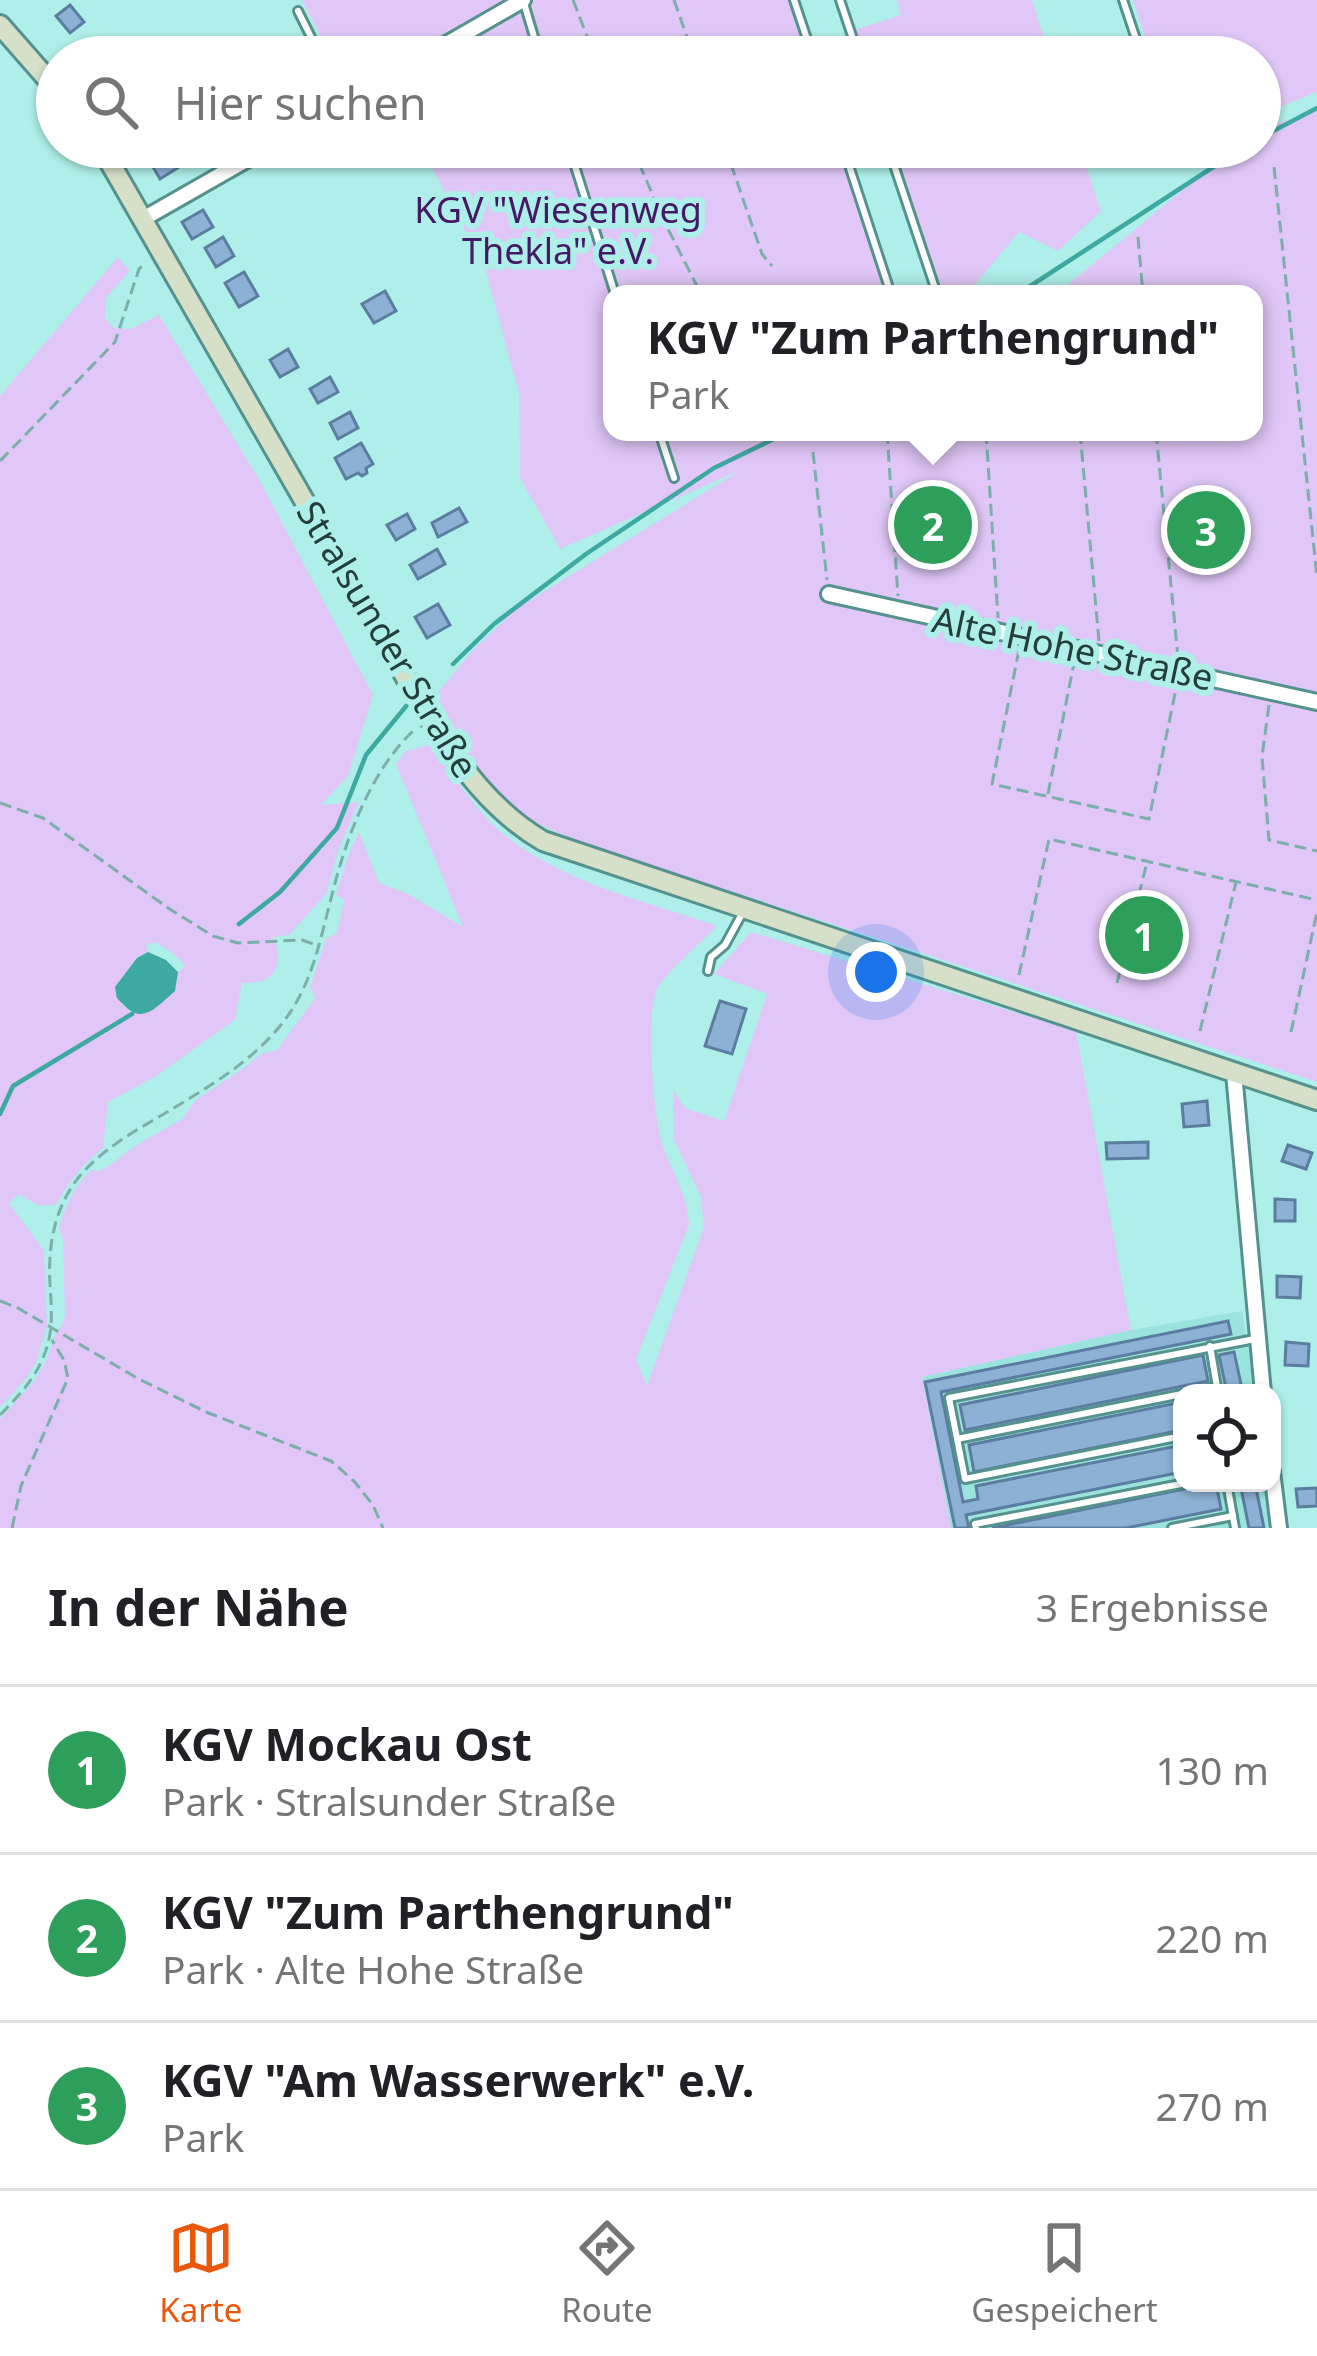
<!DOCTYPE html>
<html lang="de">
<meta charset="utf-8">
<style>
:root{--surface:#fff;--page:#f2f2f2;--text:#202124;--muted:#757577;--line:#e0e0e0;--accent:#ea580c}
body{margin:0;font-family:"Noto Sans",sans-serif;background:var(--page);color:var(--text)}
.controls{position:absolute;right:36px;bottom:36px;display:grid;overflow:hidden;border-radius:24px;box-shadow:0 3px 9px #0004}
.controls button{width:108px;height:108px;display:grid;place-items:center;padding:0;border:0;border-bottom:3px solid var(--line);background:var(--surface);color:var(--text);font:60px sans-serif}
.you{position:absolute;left:876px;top:972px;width:42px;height:42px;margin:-30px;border:9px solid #fff;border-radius:50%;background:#1a73e8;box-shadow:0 0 0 18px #1a73e833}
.badge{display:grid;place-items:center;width:78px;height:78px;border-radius:50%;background:var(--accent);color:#fff;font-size:39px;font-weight:700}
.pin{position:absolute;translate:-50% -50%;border:6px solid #fff;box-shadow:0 3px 12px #0006}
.popup{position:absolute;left:603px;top:285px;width:660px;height:156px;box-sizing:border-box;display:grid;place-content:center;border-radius:24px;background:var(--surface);filter:drop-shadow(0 3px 9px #0005);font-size:39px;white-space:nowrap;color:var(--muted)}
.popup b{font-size:45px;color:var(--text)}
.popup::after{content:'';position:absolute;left:50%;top:100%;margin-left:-24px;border:24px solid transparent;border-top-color:var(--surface)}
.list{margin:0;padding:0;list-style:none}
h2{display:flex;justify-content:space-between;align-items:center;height:156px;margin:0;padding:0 48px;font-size:51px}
h2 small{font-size:39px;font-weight:400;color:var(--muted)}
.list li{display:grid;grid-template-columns:78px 1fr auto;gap:36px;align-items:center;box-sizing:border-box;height:168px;padding:0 48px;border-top:3px solid var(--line)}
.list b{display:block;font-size:45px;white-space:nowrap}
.list p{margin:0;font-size:39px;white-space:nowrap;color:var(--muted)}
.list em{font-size:39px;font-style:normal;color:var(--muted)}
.icon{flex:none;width:66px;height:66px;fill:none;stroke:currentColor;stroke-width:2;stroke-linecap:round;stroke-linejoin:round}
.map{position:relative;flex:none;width:1317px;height:1528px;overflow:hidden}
.search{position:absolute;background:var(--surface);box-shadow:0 3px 9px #0004;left:36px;right:36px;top:36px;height:132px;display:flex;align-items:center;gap:30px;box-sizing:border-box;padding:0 42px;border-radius:66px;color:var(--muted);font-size:45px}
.sheet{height:660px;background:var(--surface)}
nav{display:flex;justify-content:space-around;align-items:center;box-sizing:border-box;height:168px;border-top:3px solid var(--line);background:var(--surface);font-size:33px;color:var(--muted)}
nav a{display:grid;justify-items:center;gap:6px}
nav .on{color:var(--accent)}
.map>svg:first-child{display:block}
.built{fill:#9be4dd}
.green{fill:#e0c7f7;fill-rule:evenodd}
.water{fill:#3ea9a1}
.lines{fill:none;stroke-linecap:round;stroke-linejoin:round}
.stream{stroke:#3ea9a1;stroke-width:4.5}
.building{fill:#8db1d5;stroke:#5b7d9f;stroke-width:3}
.lane-casing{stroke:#55928d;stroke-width:12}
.street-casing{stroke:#55928d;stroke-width:20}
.secondary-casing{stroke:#55928d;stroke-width:24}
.path{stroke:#7caeaa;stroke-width:3;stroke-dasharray:12 6;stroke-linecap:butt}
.lane{stroke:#fff;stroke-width:6}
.street{stroke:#fff;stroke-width:14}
.secondary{stroke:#d6e0c9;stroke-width:18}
.labels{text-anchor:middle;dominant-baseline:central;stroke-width:12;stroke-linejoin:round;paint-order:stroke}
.park-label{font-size:36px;fill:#461964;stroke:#afefe9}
.street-label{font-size:36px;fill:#243e3c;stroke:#afefe9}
</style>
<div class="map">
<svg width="1317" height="1528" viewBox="0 0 1317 1528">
<rect width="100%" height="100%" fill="#afefe9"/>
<!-- built -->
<path class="built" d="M1242,1311L1256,1393H1182V1483H1270L1276,1528H951L922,1377L1131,1330Z"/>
<!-- green -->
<g class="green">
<path d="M302,0H517L416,57H331Z"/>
<path d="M528,0H792L810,57H434Z"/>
<path d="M897,0H1032L1050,57H863L854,30L901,15Z"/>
<path d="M1133,0H1317V92L1260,115V57H1151Z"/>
<path d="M1317,111V1082L605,850C579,840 550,831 526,818C483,793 455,742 431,701L472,651L516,609L741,470L560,549L520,478L519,393L485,268L421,147H838L885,294H612V432H1254V294H1051L1070,283L1235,147H1260V129Z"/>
<path d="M893,147H1080L1101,211L1058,251L1019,232L967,294H942Z"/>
<path d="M118,257L130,271L106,298L105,318L114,328L130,329L159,315L261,483L373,695L348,776L321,805L359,802L339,848L326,894L289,935L273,937C281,952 281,972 263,981C260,982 245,983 242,983L235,1020L156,1076L108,1102L103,1148C82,1165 69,1181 56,1205H37L19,1194L9,1203L44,1251L47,1325L37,1360L26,1379L0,1407V396ZM156,942L174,954L185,966L178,972L175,991L131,1014L117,997L136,958L148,952L146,945Z"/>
<path d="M433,744C452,774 474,809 502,833C562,883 645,901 717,926C701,943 670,969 658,987C645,1008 653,1121 663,1146C673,1174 688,1195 689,1225L636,1359L647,1386L704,1227L701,1197L674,1140L673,1089L685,1108L724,1121L767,994L714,974L751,932L1076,1031L1131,1330L922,1377L951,1528H0V1419L33,1383L47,1359L56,1332L61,1327L65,1316L63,1240L59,1228C65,1205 75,1187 91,1170L99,1171L107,1167L137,1145L182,1119L196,1100L244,1068L261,1054L277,1050L315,998L310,987L326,939L337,933L344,900L336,895L348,856L359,832L379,883L408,894L463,927L396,764L406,751Z"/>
</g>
<!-- water -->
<path class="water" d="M148,952L166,960L178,972L175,991C159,1005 142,1026 124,1005C114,995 118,1001 115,987L137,958Z"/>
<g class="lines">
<!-- stream -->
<g class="stream">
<path d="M1260,138L1317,108"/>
<path d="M1018,294L1244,147"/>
<path d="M453,664L494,624L586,554L714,468L788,432"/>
<path d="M239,924L280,892L337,828L366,755L407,705"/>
<path d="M0,1114L13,1086L132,1014"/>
</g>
</g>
<!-- building -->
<g class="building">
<path d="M70,5L84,22L70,33L56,16Z"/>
<path d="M168,149L179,167L160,179L149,160Z"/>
<path d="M203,210L213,227L192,239L182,222Z"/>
<path d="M223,237L234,256L216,267L205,248Z"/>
<path d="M244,272L258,296L239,307L225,283Z"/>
<path d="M385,291L396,311L374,323L362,304Z"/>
<path d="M288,349L298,367L280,377L270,360Z"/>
<path d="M330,377L338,392L318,403L310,389Z"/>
<path d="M350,412L358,428L338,439L330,423Z"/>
<path d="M361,443L373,464L366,468L367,473L362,476L358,473L346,479L335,458Z"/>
<path d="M459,508L467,522L438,537L432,523Z"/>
<path d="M407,514L415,529L396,540L387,525Z"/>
<path d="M437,549L445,564L418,579L410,565Z"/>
<path d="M438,604L450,625L427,638L415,617Z"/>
<path d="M720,1001L746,1009L732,1054L705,1046Z"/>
<path d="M1207,1101L1209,1125L1184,1127L1182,1104Z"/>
<path d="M1148,1142V1158L1107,1159L1106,1143Z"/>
<path d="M1288,1145L1312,1153L1306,1169L1282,1161Z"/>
<path d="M1275,1199L1295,1200V1221H1275Z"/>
<path d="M1277,1276L1301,1277L1300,1298L1277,1297Z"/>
<path d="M1228,1321L1231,1334L941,1392L963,1502L978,1499L976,1486L1182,1445V1472L966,1515L969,1528H955L925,1382Z"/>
<path d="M1286,1342L1309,1344L1308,1366L1285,1365Z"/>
<path d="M1234,1352L1243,1393H1227L1219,1355Z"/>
<path d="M1203,1355L1208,1381L965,1430L960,1405Z"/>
<path d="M1182,1402V1430L974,1472L969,1445Z"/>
<path d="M1214,1483H1216L1221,1509L1126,1528H992Z"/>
<path d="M1240,1483H1255L1264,1528H1249Z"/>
<path d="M1317,1488V1506L1298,1507L1296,1489Z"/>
</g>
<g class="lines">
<defs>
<g id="lane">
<path d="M794,0L813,57"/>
<path d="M840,0L859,57"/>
<path d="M1123,0L1142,57"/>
<path d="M524,3L540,57"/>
<path d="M298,11L321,57"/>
<path d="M569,147L615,294"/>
<path d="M843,147L891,294"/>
<path d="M888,147L937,294"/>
<path d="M659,432L674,478"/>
<path d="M708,971L711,957L725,945L743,912"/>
<path d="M1210,1346L1218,1393"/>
<path d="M1188,1393L1217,1387"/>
<path d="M1182,1436L965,1479L949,1398L1255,1339"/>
<path d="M957,1439L1182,1394"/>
<path d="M1227,1483L1235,1528"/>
<path d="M976,1528L975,1524L1186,1483"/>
<path d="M1172,1528L1233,1516"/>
</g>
<g id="street">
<path d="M424,57L523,0"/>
<path d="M143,219L269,147"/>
<path d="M829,594L1317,702"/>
<path d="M1234,1073L1263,1393"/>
<path d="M1272,1471L1279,1528"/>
</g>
<g id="secondary">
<path d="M0,25L57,90"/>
<path d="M101,147L429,718C461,767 492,811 543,841L1317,1100"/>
</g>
</defs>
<!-- lane casing -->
<use href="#lane" class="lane-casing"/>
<!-- street casing -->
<use href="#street" class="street-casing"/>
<!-- secondary casing -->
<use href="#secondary" class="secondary-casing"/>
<!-- path -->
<g class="path">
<path d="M573,0L595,57"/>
<path d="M674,0L694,57"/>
<path d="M632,147L664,221L701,294"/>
<path d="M725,147L762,254L772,266"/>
<path d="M1274,167L1317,577"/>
<path d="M1138,237L1143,294"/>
<path d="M1067,291V294"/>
<path d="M887,432L898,596"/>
<path d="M986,432L998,618"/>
<path d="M1080,432L1099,641"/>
<path d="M1156,432L1178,657"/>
<path d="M813,452L827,580"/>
<path d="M0,461L115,342L139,269L146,263"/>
<path d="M1019,650L992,784L1149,819L1177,684"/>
<path d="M1269,705L1262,757L1269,840L1317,851"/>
<path d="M1048,794L1074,663"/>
<path d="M0,803L43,818L168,908L213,936L238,943L302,940L319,946"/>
<path d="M1019,975L1049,839L1317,900"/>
<path d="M1117,983L1147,862"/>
<path d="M1200,1031L1236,882"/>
<path d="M1291,1032L1317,912"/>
<path d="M0,1301L18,1308L137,1378L206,1412L331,1461L354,1481L373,1505L383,1528"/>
<path d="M0,1415C22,1393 42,1371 49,1339C53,1321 51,1303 50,1284C48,1250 53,1217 71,1188C92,1155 131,1133 164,1114C205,1089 249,1064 280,1026C313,986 320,939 333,891C347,835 372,769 415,729"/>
<path d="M12,1528L21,1486L68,1378L64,1360L52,1340"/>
</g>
<!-- lane -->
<use href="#lane" class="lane"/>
<!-- street -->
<use href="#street" class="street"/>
<!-- secondary -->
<use href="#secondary" class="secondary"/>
</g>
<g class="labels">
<!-- park labels -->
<g class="park-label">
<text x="558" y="209">KGV "Wiesenweg<tspan x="558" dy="41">Thekla" e.V.</tspan></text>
</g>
<!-- street labels -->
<g class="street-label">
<text transform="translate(388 639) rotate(59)">Stralsunder Straße</text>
<text transform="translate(1073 648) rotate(12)">Alte Hohe Straße</text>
</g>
</g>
</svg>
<div class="controls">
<button><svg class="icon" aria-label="locate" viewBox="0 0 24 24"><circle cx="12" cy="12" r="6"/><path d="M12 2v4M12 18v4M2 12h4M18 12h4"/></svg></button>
</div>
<div class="you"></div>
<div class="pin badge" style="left:1144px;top:935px;background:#2e9e5b">1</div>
<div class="pin badge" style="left:933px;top:525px;background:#2e9e5b">2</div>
<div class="popup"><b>KGV &quot;Zum Parthengrund&quot;</b>Park</div>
<div class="pin badge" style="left:1206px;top:530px;background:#2e9e5b">3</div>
<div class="search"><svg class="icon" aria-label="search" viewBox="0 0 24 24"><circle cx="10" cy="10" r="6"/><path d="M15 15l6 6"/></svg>Hier suchen</div>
</div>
<section class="sheet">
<h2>In der Nähe<small>3 Ergebnisse</small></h2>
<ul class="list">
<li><span class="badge" style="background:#2e9e5b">1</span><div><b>KGV Mockau Ost</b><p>Park · Stralsunder Straße</p></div><em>130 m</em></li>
<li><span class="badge" style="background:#2e9e5b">2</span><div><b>KGV &quot;Zum Parthengrund&quot;</b><p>Park · Alte Hohe Straße</p></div><em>220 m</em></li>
<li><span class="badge" style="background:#2e9e5b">3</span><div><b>KGV &quot;Am Wasserwerk&quot; e.V.</b><p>Park</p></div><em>270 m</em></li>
</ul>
</section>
<nav>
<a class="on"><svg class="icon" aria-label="map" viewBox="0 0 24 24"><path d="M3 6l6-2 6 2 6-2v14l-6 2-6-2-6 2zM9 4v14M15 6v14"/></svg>Karte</a>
<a><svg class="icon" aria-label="directions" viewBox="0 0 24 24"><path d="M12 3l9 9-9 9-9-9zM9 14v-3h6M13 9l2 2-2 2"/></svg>Route</a>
<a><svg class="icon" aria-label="saved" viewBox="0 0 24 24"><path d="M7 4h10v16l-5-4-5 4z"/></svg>Gespeichert</a>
</nav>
